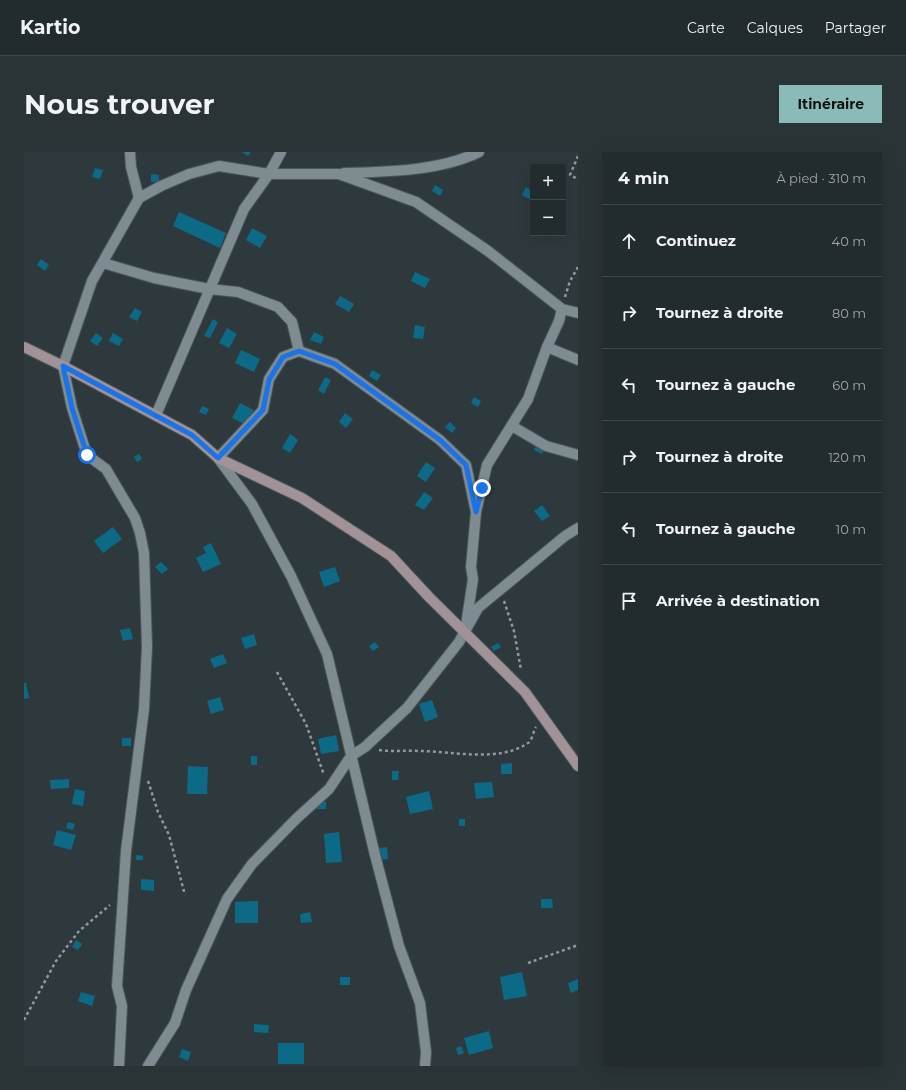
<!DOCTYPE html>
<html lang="fr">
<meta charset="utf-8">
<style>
:root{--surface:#222b2e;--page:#2a3336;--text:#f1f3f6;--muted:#a2a7aa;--line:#3f474a;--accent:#8bbbb9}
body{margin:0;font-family:Montserrat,sans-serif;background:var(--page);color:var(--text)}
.controls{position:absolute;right:12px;top:12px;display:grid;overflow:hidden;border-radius:0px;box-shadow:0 4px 16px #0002}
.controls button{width:36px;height:36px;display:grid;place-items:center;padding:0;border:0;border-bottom:1px solid var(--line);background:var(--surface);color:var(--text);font:20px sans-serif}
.stop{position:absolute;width:12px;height:12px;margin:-9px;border:3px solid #1a73e8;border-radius:50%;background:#fff}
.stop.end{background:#1a73e8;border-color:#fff;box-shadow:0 1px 4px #0008}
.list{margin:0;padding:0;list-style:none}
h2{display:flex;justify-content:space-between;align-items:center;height:52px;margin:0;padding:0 16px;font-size:17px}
h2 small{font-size:13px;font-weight:400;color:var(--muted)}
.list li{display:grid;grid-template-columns:26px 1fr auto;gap:12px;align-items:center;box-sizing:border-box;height:72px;padding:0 16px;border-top:1px solid var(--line)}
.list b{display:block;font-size:15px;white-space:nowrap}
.list em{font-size:13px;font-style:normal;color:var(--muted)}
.icon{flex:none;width:22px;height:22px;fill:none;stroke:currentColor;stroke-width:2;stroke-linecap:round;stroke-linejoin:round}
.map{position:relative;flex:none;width:554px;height:914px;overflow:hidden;border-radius:0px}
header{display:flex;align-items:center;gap:24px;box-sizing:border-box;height:56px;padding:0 20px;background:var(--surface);border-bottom:1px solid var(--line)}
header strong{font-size:19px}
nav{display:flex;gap:22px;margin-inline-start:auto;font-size:14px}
.intro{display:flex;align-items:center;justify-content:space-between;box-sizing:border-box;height:96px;padding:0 24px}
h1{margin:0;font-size:28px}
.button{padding:10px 18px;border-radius:0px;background:var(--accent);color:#111;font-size:14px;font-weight:700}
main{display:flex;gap:24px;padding:0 24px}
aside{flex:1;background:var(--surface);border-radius:0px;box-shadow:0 4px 16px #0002}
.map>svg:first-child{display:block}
.building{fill:#0c6a86}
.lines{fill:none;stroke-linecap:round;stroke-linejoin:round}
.street-casing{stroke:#4d565b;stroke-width:12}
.secondary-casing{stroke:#4d565b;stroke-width:12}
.path{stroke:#90999d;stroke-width:2.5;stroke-dasharray:3 3;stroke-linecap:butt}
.street{stroke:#7e8c91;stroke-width:10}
.secondary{stroke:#a19297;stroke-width:10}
.route{stroke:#1a73e8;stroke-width:5}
</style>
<header>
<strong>Kartio</strong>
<nav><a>Carte</a><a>Calques</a><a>Partager</a></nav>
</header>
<div class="intro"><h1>Nous trouver</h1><a class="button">Itinéraire</a></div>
<main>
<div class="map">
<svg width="554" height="914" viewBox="0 0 554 914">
<rect width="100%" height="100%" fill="#2e393e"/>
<!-- building -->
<g class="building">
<path d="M218,0H227L224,4Z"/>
<path d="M71,16L79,18L76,27L68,25Z"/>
<path d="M127,22L135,23V30H127Z"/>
<path d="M411,33L419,38L416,44L408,39Z"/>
<path d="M502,35L509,39V49L498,43Z"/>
<path d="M155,60L202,81L196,96L149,74Z"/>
<path d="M228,76L243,84L236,96L222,88Z"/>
<path d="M17,107L25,113L21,119L13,113Z"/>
<path d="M391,120L406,127L401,136L387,129Z"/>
<path d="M316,144L330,152L325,160L311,152Z"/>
<path d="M111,156L118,160L113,169L105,165Z"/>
<path d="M189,167L194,170L186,186L180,184Z"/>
<path d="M391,173L401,175L399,187L389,186Z"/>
<path d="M203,176L213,182L205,196L195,191Z"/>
<path d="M290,180L300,185L297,192L286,188Z"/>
<path d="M72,181L79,186L73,194L66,189Z"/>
<path d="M89,181L99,187L95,194L85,189Z"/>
<path d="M217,198L236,207L230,220L211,211Z"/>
<path d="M348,218L357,223L353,229L345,224Z"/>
<path d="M301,225L307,228L300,242L294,238Z"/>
<path d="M450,245L457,249L454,255L447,251Z"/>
<path d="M216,251L230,258L222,273L208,266Z"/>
<path d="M178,254L185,257L182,263L175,260Z"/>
<path d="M321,261L329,267L322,276L315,270Z"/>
<path d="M426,270L432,276L428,281L421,275Z"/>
<path d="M266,282L274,288L266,301L258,296Z"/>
<path d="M513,292L521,297L518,302L510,298Z"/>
<path d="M115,302L118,307L113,310L110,305Z"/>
<path d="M402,310L411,316L402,330L393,324Z"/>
<path d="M400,340L409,346L400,358L391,353Z"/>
<path d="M518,353L526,364L518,369L510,359Z"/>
<path d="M89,375L98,387L79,401L70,389Z"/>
<path d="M187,391L197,412L179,420L172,406L182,401L179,395Z"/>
<path d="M137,410L144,417L138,422L131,415Z"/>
<path d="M311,415L316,429L300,435L295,420Z"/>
<path d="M106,476L109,487L99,489L96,478Z"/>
<path d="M230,482L233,493L221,497L217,486Z"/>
<path d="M351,490L355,495L349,499L345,494Z"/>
<path d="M474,491L477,495L470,499L467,495Z"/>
<path d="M199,502L203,511L190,516L186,507Z"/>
<path d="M0,531H2L5,546L0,547Z"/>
<path d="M196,545L200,558L187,562L183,549Z"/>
<path d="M408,548L414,565L401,570L395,552Z"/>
<path d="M312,583L315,599L297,602L294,587Z"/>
<rect x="98" y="586" width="9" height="8"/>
<rect x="227" y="604" width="6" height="9"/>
<path d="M488,611V622H477V612Z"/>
<path d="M164,614L184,615L183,642H163Z"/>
<path d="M368,619H375L374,628H368Z"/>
<path d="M45,627V636L27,637L26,628Z"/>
<path d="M468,630L470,645L452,647L450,631Z"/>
<path d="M51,637L61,639L59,654L48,652Z"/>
<path d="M405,639L409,657L386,662L382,645Z"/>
<path d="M292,650H302V657H293Z"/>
<rect x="435" y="667" width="6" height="7"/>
<path d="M44,670L51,672L49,678L42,676Z"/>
<path d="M33,678L52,683L47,698L29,693Z"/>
<path d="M315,680L318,710L302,711L300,682Z"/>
<path d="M363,695L364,707L355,708L354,696Z"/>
<path d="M112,703L119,704V708H112Z"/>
<path d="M117,727L130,728V739L117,738Z"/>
<path d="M517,747H528L529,756H517Z"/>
<path d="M234,749V771H211V750Z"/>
<path d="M286,760L288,770L277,771L276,762Z"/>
<path d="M52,788L58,792L54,798L48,795Z"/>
<path d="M498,820L503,844L480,848L476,825Z"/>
<rect x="316" y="825" width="10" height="8"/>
<path d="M554,827V838L547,841L544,831Z"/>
<path d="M57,840L71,844L68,854L54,849Z"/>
<path d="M230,872L245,873L244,881L230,880Z"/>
<path d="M465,879L469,896L445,903L440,886Z"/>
<rect x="254" y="891" width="26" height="21"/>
<path d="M437,894L440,901L434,903L432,896Z"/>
<path d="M158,897L167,900L164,909L155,905Z"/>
</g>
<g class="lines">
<defs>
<g id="street">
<path d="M106,0L107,15L115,46"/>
<path d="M320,21C363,20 416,19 455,0"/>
<path d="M79,111L130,126L185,137L214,140L254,155L268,170L275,199"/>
<path d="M523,195L554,208"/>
<path d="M132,263L220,57L245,22L257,0"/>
<path d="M488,274L522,294L554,303"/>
<path d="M442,473L449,427L447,415L452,360L463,313L504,247L523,195L535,169L538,157"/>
<path d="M95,914L98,854L93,834L102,699L120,557L123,495L120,401L116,381L111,366L82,317L63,303L48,256L39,214L68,129L115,46L137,34L165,22L195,14L245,22H315L392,50L464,99L538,157L554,161"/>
<path d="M124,914L151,871L162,838L203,747L228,712L272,667L305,637L327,604L341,595L383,556L435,490L454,456L541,384L554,376"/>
<path d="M401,914L402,900L396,851L375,794L351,703L303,502L267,424L228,352L194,306L239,258L245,227L259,205L275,199L311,212L416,288L442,313L452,360"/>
</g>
<path id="secondary" d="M0,195L39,214L168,283L194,306L278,346L367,404L405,445L501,540L554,614"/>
</defs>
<!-- street casing -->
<use href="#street" class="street-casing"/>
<!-- secondary casing -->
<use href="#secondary" class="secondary-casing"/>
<!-- path -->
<g class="path">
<path d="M554,4L546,23L554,27"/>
<path d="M541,145L546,129L554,115"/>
<path d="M480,449L490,479L497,518"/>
<path d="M253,520L282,572L300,623"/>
<path d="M355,598C369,600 381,598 395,599C428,599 475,611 504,591C508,589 509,580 512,575"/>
<path d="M124,629L134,660L145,683L161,743"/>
<path d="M504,811L554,793"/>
<path d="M0,868L32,809L55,779L86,753"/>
</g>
<!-- street -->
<use href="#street" class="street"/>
<!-- secondary -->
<use href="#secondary" class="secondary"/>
</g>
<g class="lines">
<!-- route -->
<path class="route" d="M63,303L48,256L39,214L168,283L194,306L239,258L245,228L259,205L275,199L311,212L416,288L442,313L452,360L458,336"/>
</g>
</svg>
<div class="controls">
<button>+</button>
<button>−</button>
</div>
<div class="stop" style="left:63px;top:303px"></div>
<div class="stop end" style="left:458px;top:336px"></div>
</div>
<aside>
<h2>4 min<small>À pied · 310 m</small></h2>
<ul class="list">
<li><svg class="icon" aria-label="ahead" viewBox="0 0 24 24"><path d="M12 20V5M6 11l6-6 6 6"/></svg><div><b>Continuez</b></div><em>40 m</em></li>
<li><svg class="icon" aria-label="right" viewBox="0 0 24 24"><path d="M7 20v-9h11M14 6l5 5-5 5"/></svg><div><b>Tournez à droite</b></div><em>80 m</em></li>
<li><svg class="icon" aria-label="left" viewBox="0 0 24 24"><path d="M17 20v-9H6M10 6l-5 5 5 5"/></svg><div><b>Tournez à gauche</b></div><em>60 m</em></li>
<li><svg class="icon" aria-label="right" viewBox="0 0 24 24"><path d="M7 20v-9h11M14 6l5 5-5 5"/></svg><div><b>Tournez à droite</b></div><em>120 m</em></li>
<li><svg class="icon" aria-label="left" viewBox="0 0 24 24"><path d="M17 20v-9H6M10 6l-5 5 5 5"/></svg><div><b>Tournez à gauche</b></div><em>10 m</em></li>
<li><svg class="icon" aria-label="arrive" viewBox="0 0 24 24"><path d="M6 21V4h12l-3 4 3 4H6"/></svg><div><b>Arrivée à destination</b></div></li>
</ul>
</aside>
</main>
